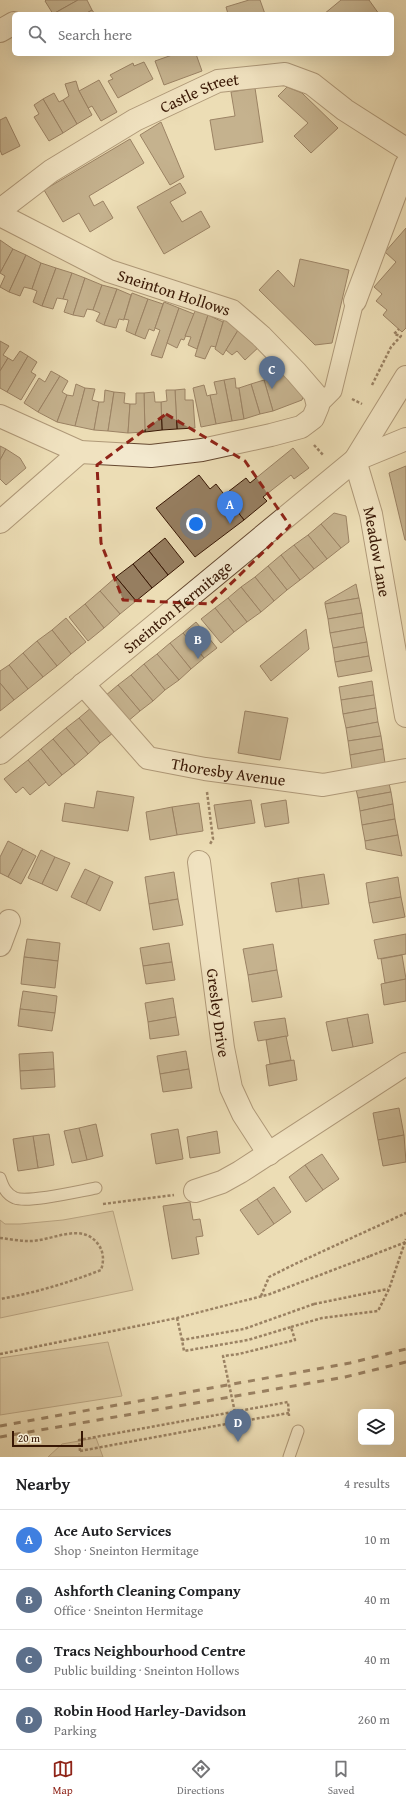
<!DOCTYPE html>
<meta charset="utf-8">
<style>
:root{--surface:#fff;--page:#f6f6f6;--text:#202124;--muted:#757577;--line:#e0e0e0;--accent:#8f2418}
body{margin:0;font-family:"Gentium Book Plus",serif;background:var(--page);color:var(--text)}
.controls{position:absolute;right:12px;bottom:12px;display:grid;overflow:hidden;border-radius:6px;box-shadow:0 4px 16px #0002}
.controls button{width:36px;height:36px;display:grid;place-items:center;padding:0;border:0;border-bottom:1px solid var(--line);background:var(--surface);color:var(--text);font:20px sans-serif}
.scale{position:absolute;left:12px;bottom:10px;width:71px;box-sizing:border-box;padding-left:4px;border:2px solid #381704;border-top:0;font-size:11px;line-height:14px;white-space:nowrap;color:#381704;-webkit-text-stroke:3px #f3e9cf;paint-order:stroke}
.you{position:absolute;left:196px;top:524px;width:14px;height:14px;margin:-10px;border:3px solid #fff;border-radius:50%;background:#1a73e8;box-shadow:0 0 0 6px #1a73e833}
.badge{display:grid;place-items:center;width:26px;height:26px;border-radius:50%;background:var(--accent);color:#fff;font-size:13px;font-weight:700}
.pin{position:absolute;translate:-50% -33px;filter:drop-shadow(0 1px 2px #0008)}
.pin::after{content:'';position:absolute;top:21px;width:14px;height:12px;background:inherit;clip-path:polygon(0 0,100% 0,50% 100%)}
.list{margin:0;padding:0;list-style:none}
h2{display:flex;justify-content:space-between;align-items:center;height:52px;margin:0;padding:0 16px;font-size:17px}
h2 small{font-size:13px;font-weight:400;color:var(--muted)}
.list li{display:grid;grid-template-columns:26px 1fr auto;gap:12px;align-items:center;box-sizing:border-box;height:60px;padding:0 16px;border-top:1px solid var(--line)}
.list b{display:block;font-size:15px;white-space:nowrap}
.list p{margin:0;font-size:13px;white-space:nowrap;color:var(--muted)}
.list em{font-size:13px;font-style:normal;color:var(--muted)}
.icon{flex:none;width:22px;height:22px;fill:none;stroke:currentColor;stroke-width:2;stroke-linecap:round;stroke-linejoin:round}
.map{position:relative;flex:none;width:406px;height:1457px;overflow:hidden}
.search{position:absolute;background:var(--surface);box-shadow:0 4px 16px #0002;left:12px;right:12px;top:12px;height:44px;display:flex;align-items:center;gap:10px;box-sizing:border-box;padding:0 14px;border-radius:6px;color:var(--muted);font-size:15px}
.sheet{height:292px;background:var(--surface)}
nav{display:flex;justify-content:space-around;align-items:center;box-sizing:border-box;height:56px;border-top:1px solid var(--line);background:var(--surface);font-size:11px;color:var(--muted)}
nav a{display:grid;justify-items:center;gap:2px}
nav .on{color:var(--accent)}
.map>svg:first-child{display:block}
.green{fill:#cdbb97;stroke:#82694e}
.building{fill:#967e60;stroke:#381704}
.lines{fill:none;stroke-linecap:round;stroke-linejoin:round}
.service-casing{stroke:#654830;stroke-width:13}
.pedestrian-casing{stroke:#654830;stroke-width:19}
.minor-casing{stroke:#654830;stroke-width:24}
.tertiary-casing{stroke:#654830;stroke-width:24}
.path{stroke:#381704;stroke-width:2.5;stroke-dasharray:3 2;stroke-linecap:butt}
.service{stroke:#f3e9cf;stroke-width:11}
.pedestrian{stroke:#f3e9cf;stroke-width:17}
.minor{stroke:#f3e9cf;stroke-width:22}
.tertiary{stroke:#f3e9cf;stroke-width:22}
.rail{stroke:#381704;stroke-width:3;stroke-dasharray:7 7;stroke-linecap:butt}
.path-bridge{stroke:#381704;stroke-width:2.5;stroke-dasharray:3 2;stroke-linecap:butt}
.marked{fill:none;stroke:#8f2418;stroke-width:3;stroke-dasharray:8 5;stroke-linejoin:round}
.labels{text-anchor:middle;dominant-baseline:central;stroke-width:3;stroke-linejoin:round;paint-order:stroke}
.street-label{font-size:16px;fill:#381704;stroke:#f3e9cf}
</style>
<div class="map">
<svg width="406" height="1457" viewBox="0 0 406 1457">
<rect width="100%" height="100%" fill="#ecddb5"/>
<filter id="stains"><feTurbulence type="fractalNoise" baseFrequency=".005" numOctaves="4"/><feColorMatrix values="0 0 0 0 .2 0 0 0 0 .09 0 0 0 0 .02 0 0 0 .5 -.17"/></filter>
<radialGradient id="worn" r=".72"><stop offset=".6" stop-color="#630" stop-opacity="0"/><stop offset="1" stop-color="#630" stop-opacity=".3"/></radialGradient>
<!-- green -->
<g class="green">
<path d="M113,1211L133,1290L0,1318V1220L5,1224H20L63,1220Z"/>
<path d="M108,1342L122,1396L0,1415V1358Z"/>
<path d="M96,1438L103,1457H48L62,1444Z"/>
</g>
<!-- building -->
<g class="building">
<path d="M46,0H78L53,14L45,1Z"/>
<path d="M78,0H87L92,10L85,14H53Z"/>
<path d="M249,0H260L265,14H228L226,7Z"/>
<path d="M341,0H369L379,14H324Z"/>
<path d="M92,10L95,14H85Z"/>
<path d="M175,54H196L202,71L164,85L155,61Z"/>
<path d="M144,62L153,79L118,98L108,81L113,79L110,75L133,63L134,66Z"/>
<path d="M99,80L117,112L101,121L92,106L88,108L79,91Z"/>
<path d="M76,81L79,91L92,115L77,124L63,100L69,96L65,84Z"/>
<path d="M287,87L302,93L338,128L311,153L294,136L308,123L278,96Z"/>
<path d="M255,88L263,142L215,150L210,120L235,116L231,92Z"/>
<path d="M54,93L59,102L63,100L77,124L63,133L43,99Z"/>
<path d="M43,99L63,133L49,141L34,117L39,114L34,105Z"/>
<path d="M6,117L20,146L2,155L0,150V120Z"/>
<path d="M161,122L184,177L170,185L140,135Z"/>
<path d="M130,139L144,163L89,196L94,206L103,201L113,218L90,232L79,213L63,222L44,190Z"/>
<path d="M180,183L186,193L170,202L182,222L201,211L210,227L164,254L137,207Z"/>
<path d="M406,228V328L402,332L383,315L387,310L376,301L382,294L374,287L396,262L385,252Z"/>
<path d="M0,240L13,249L0,273Z"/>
<path d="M13,249L26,255L9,292L0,287L5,276L0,273Z"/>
<path d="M26,255L41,263L32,289L24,287L20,296L9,292Z"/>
<path d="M300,259L349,270L332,343L315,345L259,290L278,270L294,287Z"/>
<path d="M41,263L56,268L42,306L33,302L37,291L32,289Z"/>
<path d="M56,268L72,273L63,299L57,298L53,309L42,306Z"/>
<path d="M72,273L85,278L73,315L64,312L68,300L63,299Z"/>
<path d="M85,278L102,285L93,310L87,309L84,317L73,315Z"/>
<path d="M102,285L117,289L104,325L96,321L100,313L93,310Z"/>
<path d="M117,289L131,295L124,319V320L119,319L116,328L104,325Z"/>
<path d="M132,293L148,299L135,335L126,331L129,320L124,319Z"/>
<path d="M148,299L163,304L154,331L149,329L145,339L135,335Z"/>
<path d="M164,302L179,308L162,358L151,355L160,330L155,328Z"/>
<path d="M179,308L194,314L184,340L181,339L177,348L167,343Z"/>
<path d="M195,311L208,315L197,349L188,345L191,337L185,336Z"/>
<path d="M208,315L223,322L216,347L211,346L205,359L195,356Z"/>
<path d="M225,316L240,327L223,355L215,349Z"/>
<path d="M240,327L261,345L245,360L237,351L232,355L226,350Z"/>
<path d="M0,341L9,346L3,355L8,358L0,371Z"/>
<path d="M20,351L28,356L7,392L0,388V371L8,358L13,361Z"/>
<path d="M28,356L37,362L31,372L36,375L21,400L7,392Z"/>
<path d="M51,371L60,376L38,412L24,403L39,378L45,382Z"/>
<path d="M285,375L304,394L302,400L273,411L264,380Z"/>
<path d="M60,376L68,381L62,392L67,395L57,422L38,412Z"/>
<path d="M235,378L236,388H239L244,419L232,421L224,380Z"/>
<path d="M224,380L232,421L216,424L210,395L217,394L214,382Z"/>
<path d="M264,380L273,411L260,414L251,384Z"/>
<path d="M76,384L85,388L75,426L57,422L67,395L73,396Z"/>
<path d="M251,384L260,414L244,419L239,388Z"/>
<path d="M204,385L207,396L210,395L216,424L201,427L193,388Z"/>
<path d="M85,388L95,389L92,400L99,402L94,430L75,426Z"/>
<path d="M185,389V400H193L195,428L177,429L175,390Z"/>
<path d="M105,390L114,392L108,431L94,430L99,402H104Z"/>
<path d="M166,390H175L177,429L162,430L161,402L167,401Z"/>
<path d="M114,392L125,393L124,403L130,404L128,433L108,431Z"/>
<path d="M154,392L155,402H161L162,430L145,432L144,393Z"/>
<path d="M136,393H144L145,432L128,433L130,404H136Z"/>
<path d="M0,446L6,449L0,460Z"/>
<path d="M293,448L309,468L294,479L291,475L263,497L267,501L244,520L224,495L246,478L250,483Z"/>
<path d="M6,449L20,458L26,468L6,485L0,479V460Z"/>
<path d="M406,466V540H405L389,473Z"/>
<path d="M199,475L210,489L216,484L244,520L195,557L156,508Z"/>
<path d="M334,513L346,516L349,542L341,548L321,524Z"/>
<path d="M321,524L341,548L327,559L308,535Z"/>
<path d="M308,535L327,559L314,569L294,545Z"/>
<path d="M165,538L184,562L168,575L149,551Z"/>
<path d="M294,545L314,569L300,580L281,555Z"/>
<path d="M149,551L168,575L152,588L133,564Z"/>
<path d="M281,555L300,580L287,590L268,566Z"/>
<path d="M133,564L152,588L136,601L116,577Z"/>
<path d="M268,566L287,590L274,601L255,577Z"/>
<path d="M116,577L136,601L120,614L100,591Z"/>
<path d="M255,577L274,601L261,612L241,587Z"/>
<path d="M356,584L359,598L325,604V602Z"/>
<path d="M241,587L261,612L247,622L228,598Z"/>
<path d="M100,591L120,614L104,628L85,604Z"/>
<path d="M228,598L247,622L234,632L215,608Z"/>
<path d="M359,598L362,613L328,619L325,604Z"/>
<path d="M85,604L104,628L88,641L69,617Z"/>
<path d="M215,608L234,632L221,643L201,619Z"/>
<path d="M362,613L364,627L330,633L328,619Z"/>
<path d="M66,618L86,642L71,654L52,630Z"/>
<path d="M196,622L217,648L204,658L183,633Z"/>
<path d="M364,627L367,642L333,648L330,633Z"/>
<path d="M306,629L309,649L271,681L260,666Z"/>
<path d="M52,630L71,654L57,666L37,641Z"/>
<path d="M183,633L204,658L191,669L170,643Z"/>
<path d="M37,641L57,666L43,677L23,653Z"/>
<path d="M367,642L369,656L335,662L333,648Z"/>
<path d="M170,643L191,669L179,680L157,654Z"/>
<path d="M23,653L43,677L28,689L9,665Z"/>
<path d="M157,654L179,680L165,690L144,664Z"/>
<path d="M369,656L372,671L338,677L335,662Z"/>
<path d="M144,664L165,690L153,701L131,675Z"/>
<path d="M9,665L28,689L14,700L0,683V671Z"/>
<path d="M131,675L153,701L140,711L118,685Z"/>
<path d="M372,681L374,695L341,700L339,687Z"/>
<path d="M0,683L14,700L0,711Z"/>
<path d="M118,685L140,711L127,722L105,696Z"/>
<path d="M374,695L376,708L343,714L341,700Z"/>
<path d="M92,707L113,733L100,743L79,718Z"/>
<path d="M376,708L378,722L346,728L343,714Z"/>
<path d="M245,711L288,718L280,760L238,753Z"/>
<path d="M79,718L100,743L88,754L66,728Z"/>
<path d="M378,722L381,736L348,741L346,728Z"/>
<path d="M66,728L88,754L75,765L53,739Z"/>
<path d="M381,736L383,749L350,755L348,741Z"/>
<path d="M53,739L75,765L62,775L41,749Z"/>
<path d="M41,749L62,775L49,786L28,760Z"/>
<path d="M383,749L385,763L352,769L350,755Z"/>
<path d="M28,760L46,782L30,795L23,787L16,793L4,779Z"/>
<path d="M388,779L391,792L358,798L355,785Z"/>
<path d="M97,791L134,797L128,831L62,821L65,803L94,808Z"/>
<path d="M391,792L393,804L360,811L358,798Z"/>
<path d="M251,800L255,823L218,829L214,805Z"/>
<path d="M286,800L289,823L265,827L261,804Z"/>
<path d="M199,803L203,831L177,835L172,807Z"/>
<path d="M393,804L395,819L362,825L360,811Z"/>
<path d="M172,807L177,835L150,840L146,812Z"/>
<path d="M395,819L398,835L365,841L362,825Z"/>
<path d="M398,835L402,856L366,849L365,841Z"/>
<path d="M8,841L23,849L8,877L0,873V857Z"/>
<path d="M23,849L36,856L21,884L8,877Z"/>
<path d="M41,850L55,857L42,884L28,878Z"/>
<path d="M55,857L70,863L57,891L42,884Z"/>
<path d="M85,869L100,876L86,904L71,897Z"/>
<path d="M174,872L178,899L149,904L145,877Z"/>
<path d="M324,874L329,904L302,908L298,878Z"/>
<path d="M100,876L113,882L100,911L86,904Z"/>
<path d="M398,877L401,897L369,903L366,883Z"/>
<path d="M298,878L302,908L276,912L271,883Z"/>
<path d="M401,897L405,917L373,923L369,903Z"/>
<path d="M178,899L183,925L153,930L149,904Z"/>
<path d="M406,934V954L378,959L374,940Z"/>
<path d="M27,939L60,943L58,961L24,957Z"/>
<path d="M169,943L172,962L143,966L140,948Z"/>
<path d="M273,944L277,970L248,975L243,949Z"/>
<path d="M402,955L406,979L385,983L381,959Z"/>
<path d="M24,957L58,961L55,988L21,984Z"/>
<path d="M172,962L175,980L146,984L143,966Z"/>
<path d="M277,970L282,997L252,1002L248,975Z"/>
<path d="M406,979V1001L384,1005L381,984Z"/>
<path d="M23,991L57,996L55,1013L20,1009Z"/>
<path d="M173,998L176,1017L148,1022L145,1003Z"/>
<path d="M20,1009L55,1013L52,1031L18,1026Z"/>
<path d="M368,1014L373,1043L353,1047L347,1018Z"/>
<path d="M176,1017L179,1035L150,1039L148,1022Z"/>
<path d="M285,1018L288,1036L258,1041L254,1022Z"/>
<path d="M347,1018L353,1047L332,1051L326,1022Z"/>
<path d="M286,1036L291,1060L270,1064L266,1040Z"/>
<path d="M186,1051L189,1069L160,1074L157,1056Z"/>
<path d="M53,1052L54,1069L20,1071L19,1054Z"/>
<path d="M294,1060L297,1080L269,1086L266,1065Z"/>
<path d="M54,1069L55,1087L21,1089L20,1071Z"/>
<path d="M189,1069L192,1088L163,1092L160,1074Z"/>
<path d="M399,1108L404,1135L378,1140L373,1113Z"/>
<path d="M96,1124L103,1156L87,1160L79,1128Z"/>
<path d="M79,1128L87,1160L72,1163L64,1131Z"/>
<path d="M178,1129L183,1159L156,1164L151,1134Z"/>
<path d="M217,1131L220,1153L190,1158L187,1137Z"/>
<path d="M49,1134L54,1165L38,1168L33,1136Z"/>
<path d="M404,1135L406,1162L383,1166L378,1140Z"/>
<path d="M33,1136L38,1168L18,1171L13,1139Z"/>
<path d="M322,1154L339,1179L323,1190L305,1165Z"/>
<path d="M305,1165L323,1190L306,1202L289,1177Z"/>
<path d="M274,1187L291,1212L274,1224L257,1199Z"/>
<path d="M257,1199L274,1224L258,1235L240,1210Z"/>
<path d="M190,1202L193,1220L200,1219L203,1236L196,1237L199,1254L172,1259L163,1206Z"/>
</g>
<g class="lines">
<defs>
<g id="service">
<path d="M0,1178C3,1187 6,1194 15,1198C29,1203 79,1191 96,1188"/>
<path d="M289,1457L298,1431"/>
</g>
<path id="pedestrian" d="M318,406L333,391L355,301"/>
<g id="minor">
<path d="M0,31L14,23"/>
<path id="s1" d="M0,210L51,171L135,120L218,81L285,74L312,84L345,110L406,149"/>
<path id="s2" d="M0,215L109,271L232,311L261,336L296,372L315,394L318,406L313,418L301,427L271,435L202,450L151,456L80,452L0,416"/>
<path d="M355,301L406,165"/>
<path id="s3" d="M406,377L355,460L371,514L406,716"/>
<path d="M0,522L80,452"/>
<path id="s4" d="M83,684L148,758L205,769L323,785L406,770"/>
<path id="s5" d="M199,862L223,1048L231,1088L243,1114L269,1154"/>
<path d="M0,945L9,921"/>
<path d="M195,1191L222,1182L240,1172L406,1064"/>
</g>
<g id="tertiary">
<path id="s6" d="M0,753L355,460L406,439"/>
</g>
</defs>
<!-- service casing -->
<use href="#service" class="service-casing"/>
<!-- pedestrian casing -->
<use href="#pedestrian" class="pedestrian-casing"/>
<!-- minor casing -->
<use href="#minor" class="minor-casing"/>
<!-- tertiary casing -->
<use href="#tertiary" class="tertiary-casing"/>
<!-- path -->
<g class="path">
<path d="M372,385L391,347L401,336L394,334L399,329"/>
<path d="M352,399L362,404"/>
<path d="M314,445L324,456"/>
<path d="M207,792L213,839L210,844"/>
<path d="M103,1204L174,1195"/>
<path d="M0,1238C9,1239 19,1241 28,1241C51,1242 81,1221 98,1244C104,1252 104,1261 101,1270C68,1283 34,1293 0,1299"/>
<path d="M261,1296L269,1277L295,1264L406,1213"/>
<path d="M314,1304L388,1289"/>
<path d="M177,1318L182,1340"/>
<path d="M291,1327L322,1318L378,1311L389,1289L406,1239"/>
<path d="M0,1354L177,1318L270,1294L370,1256"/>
<path d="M237,1422L289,1413"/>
<path d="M80,1451L79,1440L288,1402L289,1416"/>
</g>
<!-- service -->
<use href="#service" class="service"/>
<!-- pedestrian -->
<use href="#pedestrian" class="pedestrian"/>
<!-- minor -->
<use href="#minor" class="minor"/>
<!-- tertiary -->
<use href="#tertiary" class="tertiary"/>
<!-- rail -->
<g class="rail">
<path d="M0,1426L350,1363L406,1349"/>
<path d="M0,1437L345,1377L406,1362"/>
</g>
<!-- path-bridge -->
<g class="path-bridge">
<path d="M370,1256L406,1242"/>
<path d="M80,1451L237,1422L223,1356L239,1354L295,1340L291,1327L248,1340L184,1351L182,1340L244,1329L314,1304"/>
</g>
</g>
<!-- marked area -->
<path d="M0 0H406V1457H0ZM166,414L245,461L290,526L210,604L123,600L101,543L97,465Z" fill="#ecddb5" fill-opacity=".55" fill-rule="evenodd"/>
<path class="marked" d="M166,414L245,461L290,526L210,604L123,600L101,543L97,465Z"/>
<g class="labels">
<!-- street labels -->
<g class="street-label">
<text stroke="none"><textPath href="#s1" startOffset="233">Castle Street</textPath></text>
<text stroke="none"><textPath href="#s2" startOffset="191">Sneinton Hollows</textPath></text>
<text stroke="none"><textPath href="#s3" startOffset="192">Meadow Lane</textPath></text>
<text stroke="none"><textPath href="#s6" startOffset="230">Sneinton Hermitage</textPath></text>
<text stroke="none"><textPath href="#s4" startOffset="180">Thoresby Avenue</textPath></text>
<text stroke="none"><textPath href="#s5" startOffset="152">Gresley Drive</textPath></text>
</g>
</g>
<rect width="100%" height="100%" filter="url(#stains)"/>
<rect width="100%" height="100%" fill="url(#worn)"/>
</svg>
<div class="controls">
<button><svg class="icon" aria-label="layers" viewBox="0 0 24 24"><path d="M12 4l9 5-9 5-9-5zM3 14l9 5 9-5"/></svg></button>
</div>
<div class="scale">20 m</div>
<div class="you"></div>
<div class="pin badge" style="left:230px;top:524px;background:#3f7fe0">A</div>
<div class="pin badge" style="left:198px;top:659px;background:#5c6f8a">B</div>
<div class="pin badge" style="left:272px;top:389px;background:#5c6f8a">C</div>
<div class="pin badge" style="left:238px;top:1442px;background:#5c6f8a">D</div>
<div class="search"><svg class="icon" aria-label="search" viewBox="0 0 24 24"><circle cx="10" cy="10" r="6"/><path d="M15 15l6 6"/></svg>Search here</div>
</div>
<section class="sheet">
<h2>Nearby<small>4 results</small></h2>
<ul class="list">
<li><span class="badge" style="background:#3f7fe0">A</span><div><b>Ace Auto Services</b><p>Shop · Sneinton Hermitage</p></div><em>10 m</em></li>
<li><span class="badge" style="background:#5c6f8a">B</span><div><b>Ashforth Cleaning Company</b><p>Office · Sneinton Hermitage</p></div><em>40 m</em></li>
<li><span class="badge" style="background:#5c6f8a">C</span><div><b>Tracs Neighbourhood Centre</b><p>Public building · Sneinton Hollows</p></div><em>40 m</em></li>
<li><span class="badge" style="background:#5c6f8a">D</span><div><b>Robin Hood Harley-Davidson</b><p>Parking</p></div><em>260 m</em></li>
</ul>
</section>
<nav>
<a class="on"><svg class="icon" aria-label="map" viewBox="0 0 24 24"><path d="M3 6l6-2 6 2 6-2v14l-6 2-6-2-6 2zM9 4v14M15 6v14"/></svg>Map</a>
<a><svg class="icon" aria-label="directions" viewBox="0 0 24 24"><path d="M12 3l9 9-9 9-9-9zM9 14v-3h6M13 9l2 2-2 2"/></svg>Directions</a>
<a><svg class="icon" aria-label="saved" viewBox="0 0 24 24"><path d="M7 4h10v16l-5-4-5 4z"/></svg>Saved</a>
</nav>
